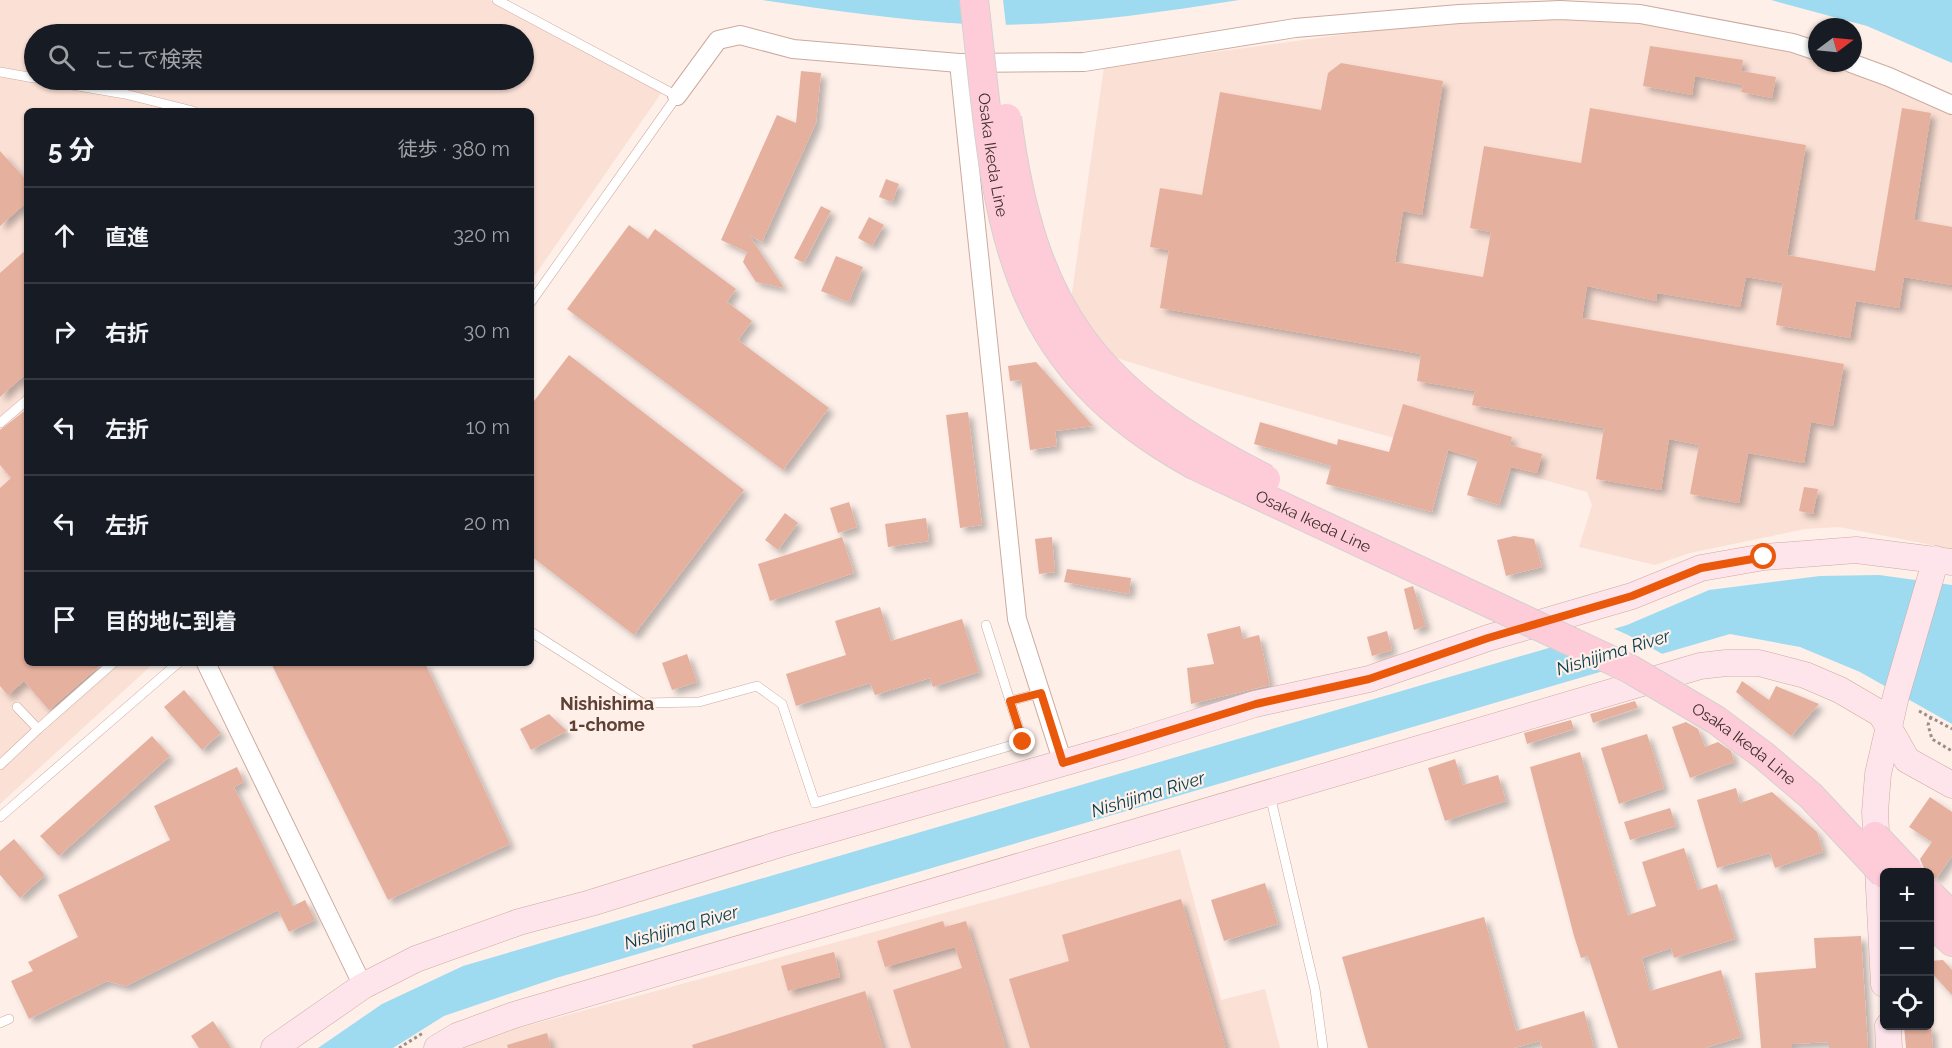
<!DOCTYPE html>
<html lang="ja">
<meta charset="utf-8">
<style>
:root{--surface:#171b24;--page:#20242c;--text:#f1f3f6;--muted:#9ea1a6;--line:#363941}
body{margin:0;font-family:Raleway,"Noto Sans JP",sans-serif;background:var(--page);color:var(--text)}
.controls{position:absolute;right:18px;bottom:18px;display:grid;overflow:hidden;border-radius:9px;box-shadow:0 2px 4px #0004}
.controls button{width:54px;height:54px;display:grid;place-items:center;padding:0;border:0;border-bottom:2px solid var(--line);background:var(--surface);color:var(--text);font:30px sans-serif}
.compass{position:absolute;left:1808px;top:18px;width:54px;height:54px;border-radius:50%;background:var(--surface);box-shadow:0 2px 4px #0004;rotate:74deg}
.stop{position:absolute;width:18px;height:18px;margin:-14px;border:4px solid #ea580c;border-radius:50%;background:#fff}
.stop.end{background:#ea580c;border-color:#fff;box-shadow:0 2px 6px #0008}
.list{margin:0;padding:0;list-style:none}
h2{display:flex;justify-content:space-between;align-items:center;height:78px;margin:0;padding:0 24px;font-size:26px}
h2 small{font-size:20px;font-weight:400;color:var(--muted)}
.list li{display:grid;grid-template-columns:39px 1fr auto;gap:18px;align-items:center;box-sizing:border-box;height:96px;padding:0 24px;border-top:2px solid var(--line)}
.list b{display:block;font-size:22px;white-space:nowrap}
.list em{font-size:20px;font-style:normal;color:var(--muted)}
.icon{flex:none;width:33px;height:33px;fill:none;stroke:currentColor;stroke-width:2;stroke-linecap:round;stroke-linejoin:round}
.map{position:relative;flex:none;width:1952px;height:1048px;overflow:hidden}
.search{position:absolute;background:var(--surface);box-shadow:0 2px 4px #0004;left:24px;top:24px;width:510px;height:66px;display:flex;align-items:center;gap:15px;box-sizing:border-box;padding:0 21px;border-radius:33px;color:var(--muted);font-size:22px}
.panel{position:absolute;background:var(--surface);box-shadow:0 2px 4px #0004;left:24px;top:108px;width:510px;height:558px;border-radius:9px}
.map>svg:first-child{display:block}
.built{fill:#fbe0d5;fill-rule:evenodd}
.water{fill:#9edbf0}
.pier{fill:#feefe9}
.building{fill:#e6b09e;filter:url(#shadow)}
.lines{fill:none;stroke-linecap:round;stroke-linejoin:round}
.lane-casing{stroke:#cdaa9d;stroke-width:10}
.street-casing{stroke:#cdaa9d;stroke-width:20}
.secondary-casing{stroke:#cdaa9d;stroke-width:27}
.primary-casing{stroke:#d5d1d0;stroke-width:30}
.path{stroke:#9b8d87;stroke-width:3;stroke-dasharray:3 3;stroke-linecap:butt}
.lane{stroke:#fff;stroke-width:9}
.street{stroke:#fff;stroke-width:18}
.secondary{stroke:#fee5ec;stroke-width:26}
.primary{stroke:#fecbd9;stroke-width:28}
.primary-bridge-casing{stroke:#d5d1d0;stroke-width:30;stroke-linecap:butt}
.primary-bridge{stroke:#fecbd9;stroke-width:28}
.route{stroke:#ea580c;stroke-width:8}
.labels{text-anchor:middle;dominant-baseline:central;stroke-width:4.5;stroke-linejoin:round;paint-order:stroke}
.street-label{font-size:16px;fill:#3e302a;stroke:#feefe9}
.water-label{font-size:18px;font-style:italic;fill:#073f4e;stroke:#feefe9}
.neighbourhood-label{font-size:18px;font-weight:bold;fill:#5e4135;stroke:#feefe9}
</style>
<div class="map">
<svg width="1952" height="1048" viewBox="0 0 1952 1048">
<defs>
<filter id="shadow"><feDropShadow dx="5" dy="5" stdDeviation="3" flood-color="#0004"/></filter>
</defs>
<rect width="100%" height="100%" fill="#feefe9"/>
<!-- built -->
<g class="built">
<path d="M0,0H490L662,92L531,281V111H27V663H154L0,804ZM34,34H524V80H34Z"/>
<path d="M1605,19L1688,29L1769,46L1861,75L1952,112V549L1839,527L1805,529L1690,553L1655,565L1579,547L1592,505L1587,492L1194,382L1065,342L1104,67L1369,31L1503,20Z"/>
<path d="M1180,849L1221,1000L1265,989L1280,1048H460L486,1037Z"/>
</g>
<!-- water -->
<g class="water">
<path d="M762,0H1239C1149,14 1057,28 966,24C898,20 830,10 762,0Z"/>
<path d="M1771,0H1952V63L1867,26Z"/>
<path d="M1879,575L1952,585V724L1860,672L1800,647L1730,634L556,978L444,1016L393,1048H318L382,1004L463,966L1627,625L1709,590L1820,576Z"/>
</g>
<!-- pier -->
<g class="pier">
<path d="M966,0H1003L1006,26L969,27Z"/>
<path d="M1610,627L1628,635L1666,656L1616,670L1557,642Z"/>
</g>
<!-- building -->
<g class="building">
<path d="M1650,46L1743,60L1741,71L1776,77L1772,98L1741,92L1743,85L1695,76L1692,95L1643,86Z"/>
<path d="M1341,63L1443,81L1422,215L1403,211L1395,262L1483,277L1491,232L1470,228L1484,146L1581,163L1590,108L1806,145L1787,255L1875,271L1902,108L1931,113L1914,220L1952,227V285L1904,277L1899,308L1856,301L1850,338L1776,325L1783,283L1746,277L1740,307L1657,293L1656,301L1587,286L1582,318L1844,364L1833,426L1811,422L1804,463L1748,453L1739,503L1690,494L1699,445L1669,439L1661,490L1596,479L1604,428L1472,405L1475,391L1417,381L1421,354L1160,308L1169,250L1150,247L1160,188L1202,195L1220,92L1321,110L1328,73Z"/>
<path d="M801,71L821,73L816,123L762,242L749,235L784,288L756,282L743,262L747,252L721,240L777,115L796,123Z"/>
<path d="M0,151L27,181V202L0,226Z"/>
<path d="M886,179L899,184L892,202L879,197Z"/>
<path d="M821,206L831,211L804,263L794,258Z"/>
<path d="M869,217L884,225L872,246L858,238Z"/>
<path d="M629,225L648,239L655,229L736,289L727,302L752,321L738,340L829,408L783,470L567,309Z"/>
<path d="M27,249V373L0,397V273Z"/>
<path d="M836,256L863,267L849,302L821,291Z"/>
<path d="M569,355L744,490L634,635L531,556V405Z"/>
<path d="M1036,362L1093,426L1055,431L1057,446L1030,450L1021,380L1010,381L1008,366Z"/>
<path d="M1403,404L1512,437L1510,445L1542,454L1537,473L1511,467L1499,505L1467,495L1478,459L1448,450L1432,512L1326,484L1331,466L1254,444L1260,422L1337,445L1338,439L1389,452Z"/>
<path d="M27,409V663H103L49,710L24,681L8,695L0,686V488L11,478L0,465V430Z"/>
<path d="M968,412L982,525L960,528L946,415Z"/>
<path d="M1804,487L1818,489L1813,514L1799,511Z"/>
<path d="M849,502L857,527L838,533L830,508Z"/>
<path d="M785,513L798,523L778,550L765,540Z"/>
<path d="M926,518L929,541L888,547L885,524Z"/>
<path d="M1514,536L1534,539L1542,567L1506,576L1497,540Z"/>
<path d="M842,537L854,573L770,601L758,564Z"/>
<path d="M1052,537L1055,572L1039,574L1035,539Z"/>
<path d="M1067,569L1131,578L1129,594L1064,582Z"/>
<path d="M1413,586L1426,626L1414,630L1404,589Z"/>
<path d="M880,607L891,641L962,619L979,672L933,687L930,678L875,695L870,683L796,706L786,674L846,655L835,621Z"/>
<path d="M1240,626L1243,639L1259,635L1270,685L1191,704L1187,668L1214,664L1207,634Z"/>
<path d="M1387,631L1392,650L1372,656L1367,637Z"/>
<path d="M687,654L697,682L672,690L662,663Z"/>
<path d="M271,663H425L510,844L388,900Z"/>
<path d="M1742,681L1769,700L1776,686L1819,704L1791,736L1736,692Z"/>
<path d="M184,690L221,733L202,750L164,707Z"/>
<path d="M1635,701L1638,708L1593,723L1590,714Z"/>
<path d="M549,714L567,731L531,750L520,729Z"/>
<path d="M1571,720L1574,729L1527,744L1524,733Z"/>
<path d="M1686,722L1698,729L1705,747L1718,742L1731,751L1734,762L1690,778L1672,727Z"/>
<path d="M1647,734L1664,788L1619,804L1601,748Z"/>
<path d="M152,736L170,756L59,856L40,836Z"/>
<path d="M1580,752L1628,915L1656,906L1642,862L1684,848L1698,890L1717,884L1735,939L1674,958L1671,948L1642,958L1650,991L1721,970L1741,1037L1705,1048H1618L1588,956L1581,958L1574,936L1530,767Z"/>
<path d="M1455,759L1463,785L1498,775L1506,801L1445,821L1428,768Z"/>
<path d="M237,767L244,782L234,787L293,906L305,900L315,920L289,932L278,910L126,986L107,981L29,1019L11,981L33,971L28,962L78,937L58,895L170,840L154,806Z"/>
<path d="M1736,788L1740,803L1772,792L1817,832L1823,852L1775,868L1770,853L1717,868L1697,800Z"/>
<path d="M1930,797L1952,812V856L1936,879L1925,871L1920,859L1932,842L1909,827Z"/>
<path d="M1670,808L1676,826L1630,840L1624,822Z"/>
<path d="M14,839L43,873V877L20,898L0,875V851Z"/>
<path d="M1265,883L1278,924L1224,941L1211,900Z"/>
<path d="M1181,899L1226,1048H1030L1009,979L1069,961L1062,935Z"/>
<path d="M1484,917L1516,1031L1584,1011L1594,1048H1542L1540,1041L1514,1048H1368L1342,957Z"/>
<path d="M943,921L945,927L966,921L1006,1048H911L893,990L962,968L955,947L885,967L877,941Z"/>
<path d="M1861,936L1868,1048H1829V1042L1792,1044V1048H1761L1755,973L1816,968L1814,938Z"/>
<path d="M834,952L840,977L788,991L781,966Z"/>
<path d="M1943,960L1952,970V995L1929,970V961Z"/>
<path d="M865,991L883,1048H693L692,1045Z"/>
<path d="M213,1021L231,1048H199L191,1036Z"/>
<path d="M1904,1026H1931L1933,1048H1906Z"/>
<path d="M547,1033L551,1048H508L507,1045Z"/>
</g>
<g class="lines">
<defs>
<g id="lane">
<path d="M497,0L677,96L531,302"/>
<path d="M0,72L34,78"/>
<path d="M43,80L125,94L193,111"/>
<path d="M0,423L27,400"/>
<path d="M531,632L642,703L699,702L757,686L782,704L815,803L1023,742L986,625"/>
<path d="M1010,701L1041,693"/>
<path d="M38,729L113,663"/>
<path d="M0,765L38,729L17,707"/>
<path d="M1270,795L1315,989L1323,1048"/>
<path d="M0,817L178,663"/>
<path d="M0,1023L9,1019"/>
</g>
<g id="street">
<path d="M959,63L1017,619L1063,763"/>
<path d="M1851,63L1889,77L1952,105"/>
<path d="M677,96L718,40L740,35L793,49L959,63L1084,62L1295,28L1459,14L1560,10L1640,14L1793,43L1817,51"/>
<path d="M206,663L363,986"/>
</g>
<g id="secondary">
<path d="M1884,984L1875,812L1878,774L1896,696L1936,559"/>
<path d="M1888,1026L1889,1048"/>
<path d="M274,1048L363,986L416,959L519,922L591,903L780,844L1122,746L1255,704L1369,679L1488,638L1632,596L1701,568L1764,557L1856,550L1952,562"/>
<path d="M437,1048L457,1036L514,1015L1700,666L1726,663H1759L1805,675L1840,690L1881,714L1907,760L1952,785"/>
</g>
<g id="primary">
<path d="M1930,894L1952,916"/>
<path d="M1930,921L1952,942"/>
</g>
</defs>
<!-- lane casing -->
<use href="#lane" class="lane-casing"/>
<!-- street casing -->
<use href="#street" class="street-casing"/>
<!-- secondary casing -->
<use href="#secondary" class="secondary-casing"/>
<!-- primary casing -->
<use href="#primary" class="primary-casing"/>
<!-- path -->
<g class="path">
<path d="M1919,711L1952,729"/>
<path d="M1931,717L1928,725L1932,739L1952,751"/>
<path d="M399,1048L423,1033"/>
</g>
<!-- lane -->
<use href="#lane" class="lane"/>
<!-- street -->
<use href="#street" class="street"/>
<!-- secondary -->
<use href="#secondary" class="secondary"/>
<!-- primary -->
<use href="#primary" class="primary"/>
<defs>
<g id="primary-bridge">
<path id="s1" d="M974,0C998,203 993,355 1194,465L1630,669L1716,720L1763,755L1811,796L1884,874"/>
<path d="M1007,118C1032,311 1094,392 1266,479"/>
<path d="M1875,836L1909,872"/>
</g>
</defs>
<!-- primary-bridge casing -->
<use href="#primary-bridge" class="primary-bridge-casing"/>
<!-- primary-bridge -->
<use href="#primary-bridge" class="primary-bridge"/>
</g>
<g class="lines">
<!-- route -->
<path class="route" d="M1023,742L1010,701L1041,693L1063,763L1256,704L1369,679L1488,638L1632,596L1701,568L1764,557"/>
</g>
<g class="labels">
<!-- street labels -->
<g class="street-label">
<text stroke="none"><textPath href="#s1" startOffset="156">Osaka Ikeda Line</textPath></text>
<text stroke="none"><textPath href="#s1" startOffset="675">Osaka Ikeda Line</textPath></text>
<text stroke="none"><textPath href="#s1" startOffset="1161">Osaka Ikeda Line</textPath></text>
</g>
<!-- water labels -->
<g class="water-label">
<text transform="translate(1613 652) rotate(-17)">Nishijima River</text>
<text transform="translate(1148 794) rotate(-17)">Nishijima River</text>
<text transform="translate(681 927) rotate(-16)">Nishijima River</text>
</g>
<!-- neighbourhood labels -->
<g class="neighbourhood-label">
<text x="607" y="703">Nishishima<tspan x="607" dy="21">1-chome</tspan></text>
</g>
</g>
</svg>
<div class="controls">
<button>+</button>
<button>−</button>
<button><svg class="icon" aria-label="locate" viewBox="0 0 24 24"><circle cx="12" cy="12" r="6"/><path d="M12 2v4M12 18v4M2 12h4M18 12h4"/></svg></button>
</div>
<svg class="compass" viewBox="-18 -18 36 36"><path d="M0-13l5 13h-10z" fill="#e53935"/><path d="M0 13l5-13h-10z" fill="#9ea1a6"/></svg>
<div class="stop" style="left:1764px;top:557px"></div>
<div class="stop end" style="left:1023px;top:742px"></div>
<div class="search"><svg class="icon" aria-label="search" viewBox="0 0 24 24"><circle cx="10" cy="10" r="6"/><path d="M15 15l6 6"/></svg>ここで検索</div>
<section class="panel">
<h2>5 分<small>徒歩 · 380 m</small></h2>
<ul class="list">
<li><svg class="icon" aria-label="ahead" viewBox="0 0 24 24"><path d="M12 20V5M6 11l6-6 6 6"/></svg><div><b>直進</b></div><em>320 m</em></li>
<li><svg class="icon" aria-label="right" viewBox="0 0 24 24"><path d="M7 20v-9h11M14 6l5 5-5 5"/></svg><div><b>右折</b></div><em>30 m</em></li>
<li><svg class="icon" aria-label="left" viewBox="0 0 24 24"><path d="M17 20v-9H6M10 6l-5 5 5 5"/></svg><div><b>左折</b></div><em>10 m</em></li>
<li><svg class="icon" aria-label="left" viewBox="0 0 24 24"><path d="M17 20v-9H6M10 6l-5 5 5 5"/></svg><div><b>左折</b></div><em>20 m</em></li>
<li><svg class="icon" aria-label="arrive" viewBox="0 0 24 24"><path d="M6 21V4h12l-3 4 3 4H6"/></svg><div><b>目的地に到着</b></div></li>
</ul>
</section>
</div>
